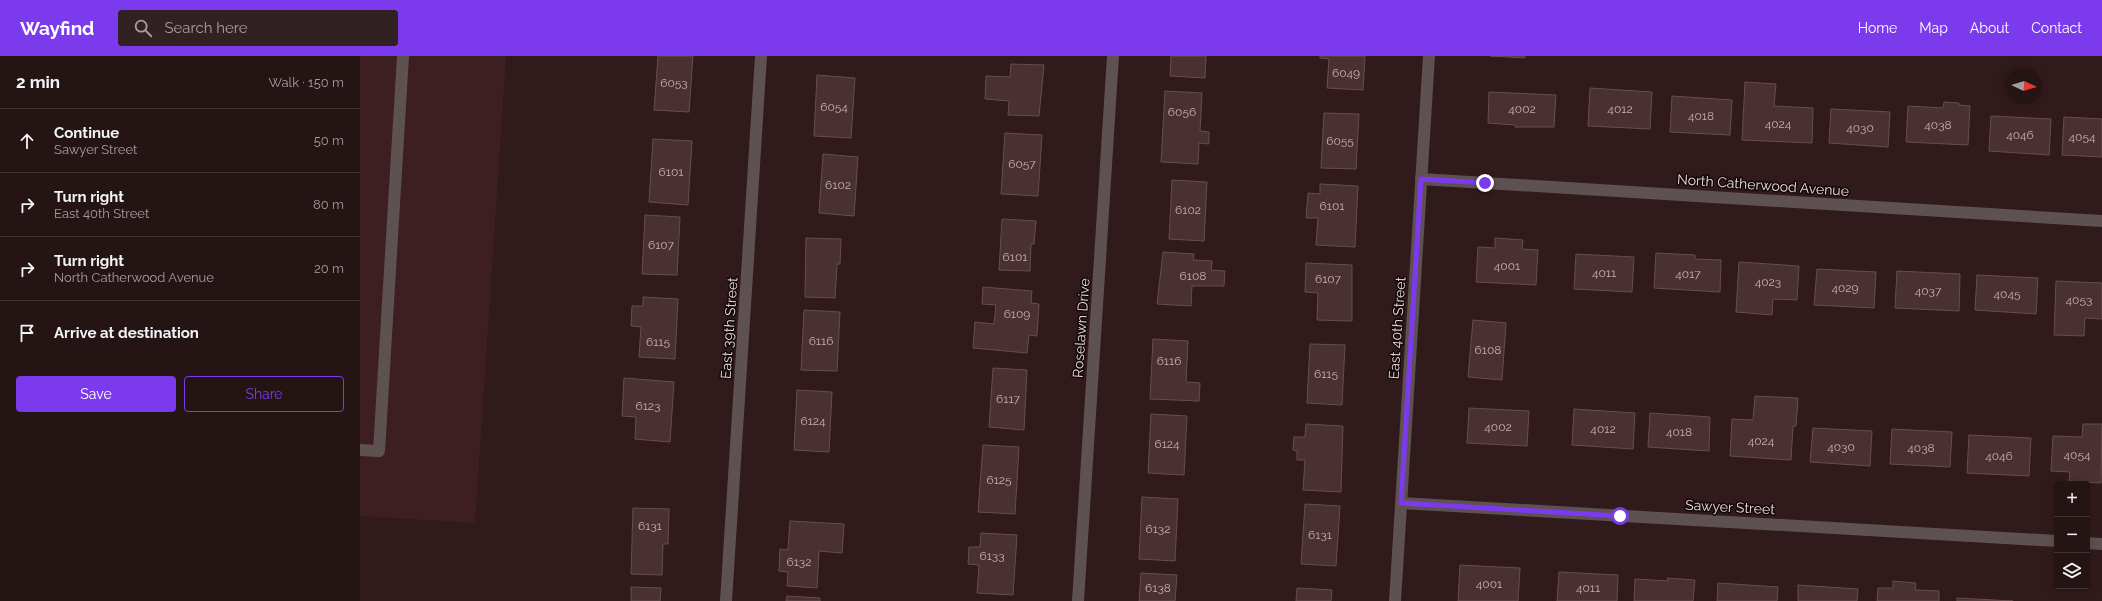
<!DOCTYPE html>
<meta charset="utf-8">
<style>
:root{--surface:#251414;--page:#312122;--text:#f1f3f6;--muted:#a39ea0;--line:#423334;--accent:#7c3aed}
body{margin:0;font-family:Raleway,sans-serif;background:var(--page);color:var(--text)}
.controls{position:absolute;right:12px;bottom:12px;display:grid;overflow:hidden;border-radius:4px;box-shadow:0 2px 10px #0003}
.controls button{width:36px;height:36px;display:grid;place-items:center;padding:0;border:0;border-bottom:1px solid var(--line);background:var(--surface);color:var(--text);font:20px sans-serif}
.compass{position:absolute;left:1646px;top:12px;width:36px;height:36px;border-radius:50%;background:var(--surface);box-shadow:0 2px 10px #0003;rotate:94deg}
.stop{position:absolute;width:12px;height:12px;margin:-9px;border:3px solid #7c3aed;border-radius:50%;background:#fff}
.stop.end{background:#7c3aed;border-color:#fff;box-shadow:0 1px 4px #0008}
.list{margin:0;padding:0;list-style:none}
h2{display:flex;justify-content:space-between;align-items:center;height:52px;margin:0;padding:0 16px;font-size:17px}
h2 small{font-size:13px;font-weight:400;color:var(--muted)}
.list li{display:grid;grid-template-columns:26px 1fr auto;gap:12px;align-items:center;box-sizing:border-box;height:64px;padding:0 16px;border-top:1px solid var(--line)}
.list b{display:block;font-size:15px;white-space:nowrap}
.list p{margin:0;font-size:13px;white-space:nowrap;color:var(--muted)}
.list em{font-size:13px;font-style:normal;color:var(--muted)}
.actions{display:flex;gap:8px;padding:12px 16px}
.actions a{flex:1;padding:9px 0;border:1px solid var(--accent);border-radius:4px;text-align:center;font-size:14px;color:var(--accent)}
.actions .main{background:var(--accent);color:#fff}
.icon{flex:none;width:22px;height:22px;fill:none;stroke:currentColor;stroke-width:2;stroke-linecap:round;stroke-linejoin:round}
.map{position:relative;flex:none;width:1742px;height:545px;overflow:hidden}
header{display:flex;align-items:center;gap:24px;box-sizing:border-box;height:56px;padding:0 20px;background:var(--accent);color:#fff}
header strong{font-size:19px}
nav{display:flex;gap:22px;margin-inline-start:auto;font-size:14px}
.search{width:280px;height:36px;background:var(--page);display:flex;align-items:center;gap:10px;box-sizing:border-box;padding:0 14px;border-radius:4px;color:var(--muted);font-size:15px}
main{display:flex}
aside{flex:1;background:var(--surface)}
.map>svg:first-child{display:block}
.built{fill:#3e1f21}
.building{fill:#4a3031;stroke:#694d4d}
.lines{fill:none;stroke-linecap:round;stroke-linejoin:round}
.minor{stroke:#5e5151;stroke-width:12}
.route{stroke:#7c3aed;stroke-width:5}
.labels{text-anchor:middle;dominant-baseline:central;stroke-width:3;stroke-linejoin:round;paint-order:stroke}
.number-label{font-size:12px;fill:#c4b1b1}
.street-label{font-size:14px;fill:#eddcdc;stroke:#120808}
</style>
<header>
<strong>Wayfind</strong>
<div class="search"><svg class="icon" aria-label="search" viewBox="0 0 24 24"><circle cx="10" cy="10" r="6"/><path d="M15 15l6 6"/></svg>Search here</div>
<nav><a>Home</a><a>Map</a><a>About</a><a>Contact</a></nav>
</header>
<main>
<aside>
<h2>2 min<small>Walk · 150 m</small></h2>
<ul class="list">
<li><svg class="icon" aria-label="ahead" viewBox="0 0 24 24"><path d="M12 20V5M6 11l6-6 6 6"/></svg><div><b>Continue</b><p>Sawyer Street</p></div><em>50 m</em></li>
<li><svg class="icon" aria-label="right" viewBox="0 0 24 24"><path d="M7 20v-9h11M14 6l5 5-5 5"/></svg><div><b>Turn right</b><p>East 40th Street</p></div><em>80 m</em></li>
<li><svg class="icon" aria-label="right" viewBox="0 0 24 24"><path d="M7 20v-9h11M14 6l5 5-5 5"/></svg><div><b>Turn right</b><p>North Catherwood Avenue</p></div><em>20 m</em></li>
<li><svg class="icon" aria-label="arrive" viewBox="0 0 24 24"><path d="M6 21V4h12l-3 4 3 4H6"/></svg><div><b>Arrive at destination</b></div></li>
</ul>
<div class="actions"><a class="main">Save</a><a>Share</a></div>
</aside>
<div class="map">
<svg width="1742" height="545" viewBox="0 0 1742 545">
<rect width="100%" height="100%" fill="#311a1b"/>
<!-- built -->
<path class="built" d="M0,0H146L115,467L0,460Z"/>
<!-- building -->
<g class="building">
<path d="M298,0H333L329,56L294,54Z"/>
<path d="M811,0H846L845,22L810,20Z"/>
<path d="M960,0H1005L1003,34L967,32L969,3L960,2Z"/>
<path d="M1130,0H1165V2Z"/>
<path d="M651,8L684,9L679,60L648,59L649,45L625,43L626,20L650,21Z"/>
<path d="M457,19L495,22L491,82L454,80Z"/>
<path d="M1385,26L1416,28L1414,50L1453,52L1452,87L1382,84Z"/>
<path d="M1230,32L1292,36L1290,73L1228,70Z"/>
<path d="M805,35L842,37L840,75L849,76V88L839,87L838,108L801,106Z"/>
<path d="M1129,36L1196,39L1194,71H1155V69L1128,67Z"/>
<path d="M1312,40L1372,44L1370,79L1310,76Z"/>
<path d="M1584,46L1599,47V49L1610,50L1608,89L1546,86L1548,50L1583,52Z"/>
<path d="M1471,53L1530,56L1528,91L1469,87Z"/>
<path d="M964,57L999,58L996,113L961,112Z"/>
<path d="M1631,60L1691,63L1689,99L1629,95Z"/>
<path d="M1704,61L1742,63V101L1702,99Z"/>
<path d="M645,77L682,79L678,140L641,138Z"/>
<path d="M293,83L332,85L328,149L289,146Z"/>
<path d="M463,98L498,101L494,160L459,157Z"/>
<path d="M812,124L847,126L844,185L809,183Z"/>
<path d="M960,128L998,130L995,191L956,189L958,162H946L948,137L960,138Z"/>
<path d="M285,159L320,161L317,219L282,218Z"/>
<path d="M642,163L676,165L674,188H671L670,215L639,214Z"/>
<path d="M446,182L481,183L480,208H477L475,242L445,241Z"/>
<path d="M1135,182L1163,184L1162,193L1178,194L1176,229L1116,226L1118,191L1135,192Z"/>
<path d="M803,196L834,198L833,204L852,205L851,214L865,215L864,230H832L831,250L797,248Z"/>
<path d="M1296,197L1335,199V203L1361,204L1360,236L1294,232Z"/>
<path d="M1216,198L1274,201L1272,236L1214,233Z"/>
<path d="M1379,206L1439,210L1437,244L1413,243L1412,259L1376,256Z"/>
<path d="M946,207L992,209V265L957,264L958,237L945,236Z"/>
<path d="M1457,213L1516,216L1514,252L1454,249Z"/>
<path d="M1537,215L1600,218L1599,255L1535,252Z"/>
<path d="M1617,219L1678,222L1676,258L1615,254Z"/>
<path d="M1696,225L1742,227V263L1725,262L1724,280L1694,279Z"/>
<path d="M623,231L672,235L671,247L679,248L677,280L669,279L667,297L613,292L615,266L634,268L636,249L622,248Z"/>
<path d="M283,241L318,243L315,303L279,301L281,271L271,270L272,250H283Z"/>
<path d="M444,254L480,256L477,315L441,314Z"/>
<path d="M1113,264L1146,267L1142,324L1108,321Z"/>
<path d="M793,283L828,285L826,326L840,327L839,345L790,343Z"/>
<path d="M950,288L985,289L982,349L947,347Z"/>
<path d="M633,312L667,314L664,374L629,371Z"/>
<path d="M264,322L314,326L310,386L275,383L276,361L262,360Z"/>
<path d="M437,334L472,336L469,396L434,394Z"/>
<path d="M1395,340L1438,342L1436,370H1433L1431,404L1370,400L1372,363L1393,364Z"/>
<path d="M1109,352L1169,355L1167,390L1107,387Z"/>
<path d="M1214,353L1275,357L1273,393L1212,389Z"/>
<path d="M1290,357L1350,361L1349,395L1288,391Z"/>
<path d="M791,358L827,360L824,419L788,417Z"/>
<path d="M946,368L983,370L981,436L943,434L945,404H937V395L933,394L934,381H945Z"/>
<path d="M1723,368H1742L1741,427L1709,425L1710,416L1691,415L1693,380L1722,381Z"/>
<path d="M1453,372L1512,375L1510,410L1450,406Z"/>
<path d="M1532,373L1592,376L1590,411L1530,408Z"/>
<path d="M1609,379L1671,382L1669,420L1607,417Z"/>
<path d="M623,389L659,391L655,458L618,456Z"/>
<path d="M782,441L818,443L815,505L779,503Z"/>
<path d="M945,448L980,450L976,510L941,508Z"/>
<path d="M273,452L309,453L308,488H303L302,519L271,518Z"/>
<path d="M430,465L484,468L482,497L459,495L457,532L427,530L428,516L419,515L420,493L428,494Z"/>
<path d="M621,477L657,479L653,539L617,537L619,509L608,508L609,491H620Z"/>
<path d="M1100,509L1160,512L1158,545H1098Z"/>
<path d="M1199,516L1258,519L1257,545H1197Z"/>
<path d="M781,517L817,519L815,545H779Z"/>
<path d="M1307,522L1335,524L1333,545H1274L1275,523L1308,525Z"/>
<path d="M1533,525L1556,527L1555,534L1579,535V545H1517L1518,532H1533Z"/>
<path d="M1358,527L1418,531L1417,545H1357Z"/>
<path d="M1438,529L1498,533L1497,545H1438Z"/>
<path d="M271,531L301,532L300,545H271Z"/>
<path d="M937,532L972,534L971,545H936Z"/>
<path d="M427,540L460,542V545H426Z"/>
<path d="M1597,542L1653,545H1597Z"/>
</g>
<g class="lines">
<!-- minor -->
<g class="minor">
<path d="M1061,123L1742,165"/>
<path d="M0,394L19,395L43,0"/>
<path d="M1041,447L1697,485"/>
<path d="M1727,487L1742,488"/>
<path d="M366,545L401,0"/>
<path d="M718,545L753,0"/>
<path d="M1035,545L1069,0"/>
</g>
</g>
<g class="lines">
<!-- route -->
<path class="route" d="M1125,127L1061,123L1041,447L1260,460"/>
</g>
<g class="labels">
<!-- number labels -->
<g class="number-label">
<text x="986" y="17">6049</text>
<text x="314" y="27">6053</text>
<text x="474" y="51">6054</text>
<text x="1162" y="53">4002</text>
<text x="1260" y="53">4012</text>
<text x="822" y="56">6056</text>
<text x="1341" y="60">4018</text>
<text x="1418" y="68">4024</text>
<text x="1578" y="69">4038</text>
<text x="1500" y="72">4030</text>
<text x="1660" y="79">4046</text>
<text x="1722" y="81">4054</text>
<text x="980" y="85">6055</text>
<text x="662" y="108">6057</text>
<text x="311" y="116">6101</text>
<text x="478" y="129">6102</text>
<text x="972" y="150">6101</text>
<text x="828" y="154">6102</text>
<text x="301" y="189">6107</text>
<text x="655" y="201">6101</text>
<text x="1147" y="210">4001</text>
<text x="1244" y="217">4011</text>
<text x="1328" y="218">4017</text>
<text x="833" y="220">6108</text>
<text x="968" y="223">6107</text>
<text x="1408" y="226">4023</text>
<text x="1485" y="232">4029</text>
<text x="1568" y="235">4037</text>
<text x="1647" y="238">4045</text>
<text x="1719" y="244">4053</text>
<text x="657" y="258">6109</text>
<text x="461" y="285">6116</text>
<text x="298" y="286">6115</text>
<text x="1128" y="294">6108</text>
<text x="809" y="305">6116</text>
<text x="966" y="318">6115</text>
<text x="648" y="343">6117</text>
<text x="288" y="350">6123</text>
<text x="453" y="365">6124</text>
<text x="1138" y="371">4002</text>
<text x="1243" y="373">4012</text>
<text x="1319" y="376">4018</text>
<text x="1401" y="385">4024</text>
<text x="807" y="388">6124</text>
<text x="1481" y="391">4030</text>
<text x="1561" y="392">4038</text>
<text x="1717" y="399">4054</text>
<text x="1639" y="400">4046</text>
<text x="639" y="424">6125</text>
<text x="290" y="470">6131</text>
<text x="798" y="473">6132</text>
<text x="960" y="479">6131</text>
<text x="632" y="500">6133</text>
<text x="439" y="506">6132</text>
<text x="1129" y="528">4001</text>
<text x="798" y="532">6138</text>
<text x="1228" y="532">4011</text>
</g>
<!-- street labels -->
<g class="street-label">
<text transform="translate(1403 129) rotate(4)">North Catherwood Avenue</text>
<text transform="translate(369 272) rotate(-86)">East 39th Street</text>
<text transform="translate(721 272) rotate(-86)">Roselawn Drive</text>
<text transform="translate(1037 272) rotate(-86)">East 40th Street</text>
<text transform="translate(1370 451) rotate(3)">Sawyer Street</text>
</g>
</g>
</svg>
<div class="controls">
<button>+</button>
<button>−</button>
<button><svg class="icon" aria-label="layers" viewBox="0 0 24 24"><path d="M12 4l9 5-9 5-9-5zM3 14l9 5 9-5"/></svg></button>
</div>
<svg class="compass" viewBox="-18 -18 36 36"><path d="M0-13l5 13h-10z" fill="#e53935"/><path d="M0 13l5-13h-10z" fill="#a39ea0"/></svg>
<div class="stop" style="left:1260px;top:460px"></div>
<div class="stop end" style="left:1125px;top:127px"></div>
</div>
</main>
